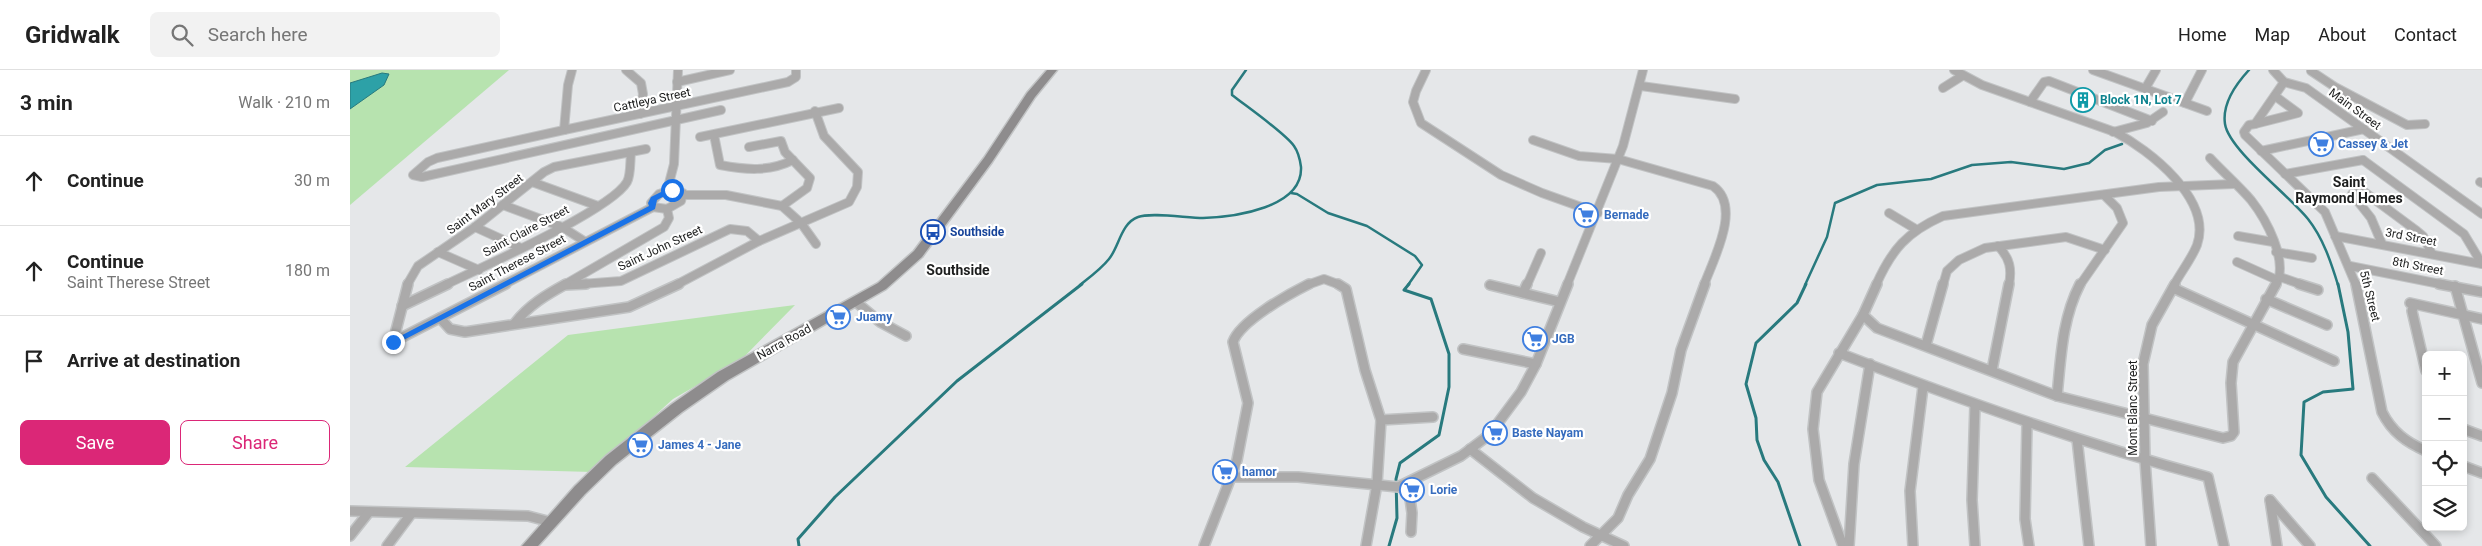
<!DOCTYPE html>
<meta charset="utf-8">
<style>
:root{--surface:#fff;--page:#f2f2f2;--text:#222;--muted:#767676;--line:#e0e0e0;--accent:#db2777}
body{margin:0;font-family:Roboto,sans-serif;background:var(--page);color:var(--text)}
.controls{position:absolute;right:15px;bottom:15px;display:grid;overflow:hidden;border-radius:8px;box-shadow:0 2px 8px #0003}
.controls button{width:45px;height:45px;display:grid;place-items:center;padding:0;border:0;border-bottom:1px solid var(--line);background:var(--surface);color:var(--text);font:25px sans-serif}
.stop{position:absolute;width:15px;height:15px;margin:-11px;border:4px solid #1a73e8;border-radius:50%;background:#fff}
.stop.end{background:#1a73e8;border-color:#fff;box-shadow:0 1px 5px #0008}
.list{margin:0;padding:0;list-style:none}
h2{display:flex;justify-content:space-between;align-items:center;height:65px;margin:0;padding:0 20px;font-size:21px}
h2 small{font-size:16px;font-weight:400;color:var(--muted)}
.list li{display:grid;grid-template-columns:32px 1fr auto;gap:15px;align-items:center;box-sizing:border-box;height:90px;padding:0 20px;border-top:1px solid var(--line)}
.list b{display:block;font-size:19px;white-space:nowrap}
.list p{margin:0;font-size:16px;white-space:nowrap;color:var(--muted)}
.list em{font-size:16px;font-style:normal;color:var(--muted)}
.actions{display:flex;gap:10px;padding:15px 20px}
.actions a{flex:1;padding:11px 0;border:1px solid var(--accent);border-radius:8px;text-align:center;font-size:18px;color:var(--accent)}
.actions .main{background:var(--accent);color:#fff}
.icon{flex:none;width:28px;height:28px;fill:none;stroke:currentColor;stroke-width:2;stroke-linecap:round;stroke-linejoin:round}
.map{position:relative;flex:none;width:2132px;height:476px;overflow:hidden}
header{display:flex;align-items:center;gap:30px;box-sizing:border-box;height:70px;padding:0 25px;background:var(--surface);border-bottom:1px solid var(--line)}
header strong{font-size:24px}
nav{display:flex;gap:28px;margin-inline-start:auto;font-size:18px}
.search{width:350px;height:45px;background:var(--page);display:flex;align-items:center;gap:12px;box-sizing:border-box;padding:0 18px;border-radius:8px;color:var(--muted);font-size:19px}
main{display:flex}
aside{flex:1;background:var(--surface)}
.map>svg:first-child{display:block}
.green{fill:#b7e3af}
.water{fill:#2da1a7;stroke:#287a7e}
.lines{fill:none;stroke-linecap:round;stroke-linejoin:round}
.stream-far1{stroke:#287a7e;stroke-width:2.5}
.stream{stroke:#287a7e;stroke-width:3}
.street-far1-casing{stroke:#c1c3c4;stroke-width:10}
.street-casing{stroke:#c1c3c4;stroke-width:12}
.secondary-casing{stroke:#c1c3c4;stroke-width:3}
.street-far1{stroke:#abaaaa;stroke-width:8}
.street{stroke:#abaaaa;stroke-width:9}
.secondary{fill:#8e8c8d;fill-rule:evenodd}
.route{fill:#1a73e8}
.labels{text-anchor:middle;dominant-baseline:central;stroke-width:4.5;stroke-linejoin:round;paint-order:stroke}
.street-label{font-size:12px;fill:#1d1e1e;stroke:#fff}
.culture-label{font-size:12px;font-weight:bold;fill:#0d838f;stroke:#fff;text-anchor:start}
.shop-label{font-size:12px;font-weight:bold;fill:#366cbe;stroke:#fff;text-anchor:start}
.transit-label{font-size:12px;font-weight:bold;fill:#164399;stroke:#fff;text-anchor:start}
.neighbourhood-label{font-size:14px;font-weight:bold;fill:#1d1e1e;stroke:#fff}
</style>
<header>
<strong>Gridwalk</strong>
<div class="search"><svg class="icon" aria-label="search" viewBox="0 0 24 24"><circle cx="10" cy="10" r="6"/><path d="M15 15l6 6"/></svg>Search here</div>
<nav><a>Home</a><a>Map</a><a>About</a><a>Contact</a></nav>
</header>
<main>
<aside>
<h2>3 min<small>Walk · 210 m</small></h2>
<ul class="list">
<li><svg class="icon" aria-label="ahead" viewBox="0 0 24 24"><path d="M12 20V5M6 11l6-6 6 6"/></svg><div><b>Continue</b></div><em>30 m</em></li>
<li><svg class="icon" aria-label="ahead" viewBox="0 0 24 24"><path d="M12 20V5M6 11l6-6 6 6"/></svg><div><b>Continue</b><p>Saint Therese Street</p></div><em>180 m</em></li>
<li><svg class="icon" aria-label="arrive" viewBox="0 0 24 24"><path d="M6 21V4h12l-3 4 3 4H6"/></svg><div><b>Arrive at destination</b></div></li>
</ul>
<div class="actions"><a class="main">Save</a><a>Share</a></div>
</aside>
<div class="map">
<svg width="2132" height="476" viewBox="0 0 2132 476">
<rect width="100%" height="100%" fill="#e5e7e9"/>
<!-- green -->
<g class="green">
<path d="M0,0H159L0,135Z"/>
<path d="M445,235L391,290L323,329L243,402L55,397L218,265Z"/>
</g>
<!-- water -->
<path class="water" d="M32,3L39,4L34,15L0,39V13Z"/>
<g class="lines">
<!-- stream-far1 -->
<g class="stream-far1">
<path d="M1899,0C1886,14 1872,34 1875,54C1879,80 1939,125 1958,149C1973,168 1981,192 1988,215"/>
<path d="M941,123L947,124L978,143L1017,156L1065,186L1072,195L1058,215"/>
<path d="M730,215C740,207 751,199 759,189C769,177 771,153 788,147C801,142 837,148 853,148C884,147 953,138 951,97C950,89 949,83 944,76C935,63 896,36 882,25V20L896,0"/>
<path d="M1455,215L1477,167L1485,133L1527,115L1581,109L1622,95L1661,92L1714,99L1739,93L1755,80L1772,74"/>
</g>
<!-- stream -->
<g class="stream">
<path d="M1988,214L1998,262L2003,319L1973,322L1954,332L1951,385L1976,427L2020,476"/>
<path d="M449,476L448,469L485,427L607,311L732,214"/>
<path d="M1039,476L1047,448L1046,409L1050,393L1089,365L1099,317V284L1081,229L1054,220L1059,214"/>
<path d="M1450,476L1428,412L1414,390L1407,370L1406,348L1396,314L1406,273L1447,233L1456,214"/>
</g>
<defs>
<g id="street-far1">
<path d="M222,0L218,15L214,60L438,12L446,7V0"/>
<path d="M276,0L291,13L293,24L290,44"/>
<path d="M1076,0L1066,21L1063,32L1071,53L1151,105L1192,123L1248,143"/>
<path d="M1604,0L1632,15L1765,62C1799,80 1863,129 1847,175C1842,188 1831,202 1824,215"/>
<path d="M1743,0L1857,41"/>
<path d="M1923,0L1934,12L1956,18L2132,144"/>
<path d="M1961,1L1985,17L2057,55L2075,54"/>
<path d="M327,12L380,0"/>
<path d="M1934,12L1905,54L1899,55L1894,62L1895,65L1975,142L2006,215"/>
<path d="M1291,16L1385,29"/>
<path d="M1593,18L1612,6"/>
<path d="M1795,19L1806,0"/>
<path d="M1680,32L1694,12L1699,11L1802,51"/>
<path d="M1835,33L1852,0"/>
<path d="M1905,54L1948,43L1925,26"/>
<path d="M214,60L87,88L78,92L63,105L72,107L371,40"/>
<path d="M1763,62L1797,53L1813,42"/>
<path d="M364,65L370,95C396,100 419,102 443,90"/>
<path d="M350,67L489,38"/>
<path d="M1183,70L1229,86L1268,89L1363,116C1392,136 1364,188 1354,215"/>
<path d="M399,77L431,71L435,82L460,108L457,118L432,136"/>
<path d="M1911,81L2014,59"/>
<path d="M1860,88C1873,102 1888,115 1901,130C1916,149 1939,191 1926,215"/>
<path d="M2013,90L2114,164L2132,194"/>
<path d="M1935,104L2013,90"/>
<path d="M182,112L248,136"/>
<path d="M2130,112L2132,113"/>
<path d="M322,120L333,123L331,131L317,139L303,137L301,133L309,124Z"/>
<path d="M317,121L324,94L328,0"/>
<path d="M333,125H376L432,136L451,153L466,174"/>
<path d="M153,135L212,157L234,171"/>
<path d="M1539,143L1564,158"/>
<path d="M125,157L171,178"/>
<path d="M1888,166L1923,172"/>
<path d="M1985,166L2132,194"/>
<path d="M2032,174L2021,148L2002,124L2013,121L2067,161L2073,166L2082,184"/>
<path d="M1648,176C1660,188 1662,199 1659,215"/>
<path d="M88,182L129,200"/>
<path d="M1926,182L1962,188"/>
<path d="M1887,192L1927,210"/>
<path d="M2000,196L2095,215"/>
<path d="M1930,207L1953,215"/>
<path d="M57,215L68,196L125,157L194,102L204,97L296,79"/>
<path d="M95,215C130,198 261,140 277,112C281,105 280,91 281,82"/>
<path d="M153,215L303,137"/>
<path d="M214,215L314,157L319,148L317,139"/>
<path d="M218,215L271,211L380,159L397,161L409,171"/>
<path d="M326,215L409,171L499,132L507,117L508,102L474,66L465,41"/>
<path d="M957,215L974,209L990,215"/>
<path d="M1177,215L1191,183"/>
<path d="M1217,215L1273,76L1293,0"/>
<path d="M1526,215C1542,179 1557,162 1593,146L1809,117L1884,114"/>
<path d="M1593,215L1597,201L1609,190L1635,178L1716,167L1755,180"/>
<path d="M1730,215L1773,153L1767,138L1754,125"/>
</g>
<g id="street">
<path d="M988,214L996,219L1015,300L1031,350L1027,414L1016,476"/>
<path d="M1527,214L1513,245L1527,258L1707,326L1873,368L1881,366L1884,362L1881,313L1883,292L1926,214"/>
<path d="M1949,214L1968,220"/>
<path d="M2006,214L2032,342C2042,362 2056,372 2076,381"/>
<path d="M2089,214L2132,222"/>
<path d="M215,215L236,214"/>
<path d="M1140,215L1210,232"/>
<path d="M2105,216L2132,313"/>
<path d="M1823,218L1984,291"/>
<path d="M1173,223L1177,214"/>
<path d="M1916,229L1977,255"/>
<path d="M506,232L530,252L556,266"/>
<path d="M2060,233L2132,249"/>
<path d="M2064,235L2062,241L2076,301"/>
<path d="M52,236L98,214"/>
<path d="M90,248L100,259L115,262L279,237L329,214"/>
<path d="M165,253C179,235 196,225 216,214"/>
<path d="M43,272L58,214"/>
<path d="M43,272L156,214"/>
<path d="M1576,275L1593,214"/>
<path d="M1113,279L1186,294"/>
<path d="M1489,283C1611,330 1731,373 1858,407L1874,476"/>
<path d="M1642,300L1659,214"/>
<path d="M1707,326C1711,287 1712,249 1730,214"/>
<path d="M1625,335L1622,430L1625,476"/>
<path d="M1031,350L1083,347"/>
<path d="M1677,354L1675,449L1679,476"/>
<path d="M2113,359L2132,366"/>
<path d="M1727,369L1739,476"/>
<path d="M1120,379L1183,428L1233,457L1274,476"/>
<path d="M2113,396L2132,403"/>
<path d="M881,407L887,390L898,333L883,272C890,251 939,224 959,214"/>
<path d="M2022,408L2086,476"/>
<path d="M1058,414L1062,443L1061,462"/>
<path d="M1920,430L1960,476"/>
<path d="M1920,430L1927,476"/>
<path d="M0,441L178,446L201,452"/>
<path d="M0,466L19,442"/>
<path d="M37,476L61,444"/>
<path d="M854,476L881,407H948L1048,417L1111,386L1139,365L1171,322L1186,294L1218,214"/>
<path d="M1240,476L1268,448L1278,425L1300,389L1322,323L1331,280L1355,214"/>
<path d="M1493,476L1469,410L1463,359L1467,322L1513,245"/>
<path d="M1499,476L1504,394L1520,294"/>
<path d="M1563,476L1560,421L1573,317"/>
<path d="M1801,476L1795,390L1793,294L1802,255L1825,214"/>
</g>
<path id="secondary" d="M697,0H707L685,27L642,92L572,187L536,219L378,310L332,342L266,394L235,424L188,476H172L225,416L256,386L322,334L368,302L528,213L564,181L634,88L677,23Z"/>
</defs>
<!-- street-far1 casing -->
<use href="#street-far1" class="street-far1-casing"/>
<!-- street casing -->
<use href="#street" class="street-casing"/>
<!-- secondary casing -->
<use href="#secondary" class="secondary-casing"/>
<!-- street-far1 -->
<use href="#street-far1" class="street-far1"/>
<!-- street -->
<use href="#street" class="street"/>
<!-- secondary -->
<use href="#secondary" class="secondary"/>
</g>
<!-- route -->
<path class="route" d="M319,118L326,120L307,130L305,139L46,274L39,272L299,136L298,133L301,127Z"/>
<!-- icons -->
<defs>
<symbol id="building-ring" viewBox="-11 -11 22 22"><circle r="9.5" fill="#fff" stroke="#0f9aa8" stroke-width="1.5"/><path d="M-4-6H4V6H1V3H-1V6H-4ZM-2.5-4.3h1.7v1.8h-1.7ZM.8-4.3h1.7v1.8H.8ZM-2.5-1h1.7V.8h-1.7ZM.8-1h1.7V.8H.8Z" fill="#0f9aa8"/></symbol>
<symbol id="supermarket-ring" viewBox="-11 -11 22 22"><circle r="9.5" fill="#fff" stroke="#3f7fe0" stroke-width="1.5"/><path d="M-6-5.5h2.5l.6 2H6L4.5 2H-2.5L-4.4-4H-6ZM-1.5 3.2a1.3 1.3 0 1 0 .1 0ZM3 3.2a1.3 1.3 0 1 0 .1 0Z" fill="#3f7fe0"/></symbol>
<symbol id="bus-ring" viewBox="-11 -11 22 22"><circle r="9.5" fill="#fff" stroke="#1a4fb4" stroke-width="1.5"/><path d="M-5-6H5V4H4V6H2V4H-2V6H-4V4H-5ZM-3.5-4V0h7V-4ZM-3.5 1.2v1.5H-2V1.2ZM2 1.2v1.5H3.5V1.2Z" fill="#1a4fb4"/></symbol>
</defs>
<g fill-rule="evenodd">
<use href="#building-ring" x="1719" y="16" width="28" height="28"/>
<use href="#supermarket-ring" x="1957" y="60" width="28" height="28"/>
<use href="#supermarket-ring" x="1222" y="131" width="28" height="28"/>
<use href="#bus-ring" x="569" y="148" width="28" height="28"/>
<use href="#supermarket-ring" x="474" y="233" width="28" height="28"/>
<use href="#supermarket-ring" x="1171" y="255" width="28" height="28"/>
<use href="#supermarket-ring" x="1131" y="349" width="28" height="28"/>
<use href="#supermarket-ring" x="276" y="361" width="28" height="28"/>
<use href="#supermarket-ring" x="861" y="388" width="28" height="28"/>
<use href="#supermarket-ring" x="1048" y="406" width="28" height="28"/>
</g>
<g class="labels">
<!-- street labels -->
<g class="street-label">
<text transform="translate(302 30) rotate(-12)">Cattleya Street</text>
<text transform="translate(2005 39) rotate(36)">Main Street</text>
<text transform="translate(135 134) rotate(-37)">Saint Mary Street</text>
<text transform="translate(176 161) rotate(-28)">Saint Claire Street</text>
<text transform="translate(2061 167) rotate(11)">3rd Street</text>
<text transform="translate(310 178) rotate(-25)">Saint John Street</text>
<text transform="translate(167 193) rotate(-28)">Saint Therese Street</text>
<text transform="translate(2068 196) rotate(11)">8th Street</text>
<text transform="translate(2020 226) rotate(76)">5th Street</text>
<text transform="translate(434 272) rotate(-29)">Narra Road</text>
<text transform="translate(1783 338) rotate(-90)">Mont Blanc Street</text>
</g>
<!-- culture labels -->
<g class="culture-label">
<text x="1750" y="30">Block 1N, Lot 7</text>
</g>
<!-- shop labels -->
<g class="shop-label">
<text x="1988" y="74">Cassey &amp; Jet</text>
<text x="1254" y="145">Bernade</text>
<text x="506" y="247">Juamy</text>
<text x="1202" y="269">JGB</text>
<text x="1162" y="363">Baste Nayam</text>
<text x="308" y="375">James 4 - Jane</text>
<text x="892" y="402">hamor</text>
<text x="1080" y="420">Lorie</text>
</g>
<!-- transit labels -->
<g class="transit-label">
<text x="600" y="162">Southside</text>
</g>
<!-- neighbourhood labels -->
<g class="neighbourhood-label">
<text x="1999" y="112">Saint<tspan x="1999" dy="16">Raymond Homes</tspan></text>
<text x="608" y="200">Southside</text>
</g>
</g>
</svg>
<div class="controls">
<button>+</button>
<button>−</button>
<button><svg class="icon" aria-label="locate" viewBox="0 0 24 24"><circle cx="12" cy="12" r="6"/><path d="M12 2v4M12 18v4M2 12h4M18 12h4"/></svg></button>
<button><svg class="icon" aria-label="layers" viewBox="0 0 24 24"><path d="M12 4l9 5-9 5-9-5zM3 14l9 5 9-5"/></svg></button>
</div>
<div class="stop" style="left:322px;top:120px"></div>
<div class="stop end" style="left:43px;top:272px"></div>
</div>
</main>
